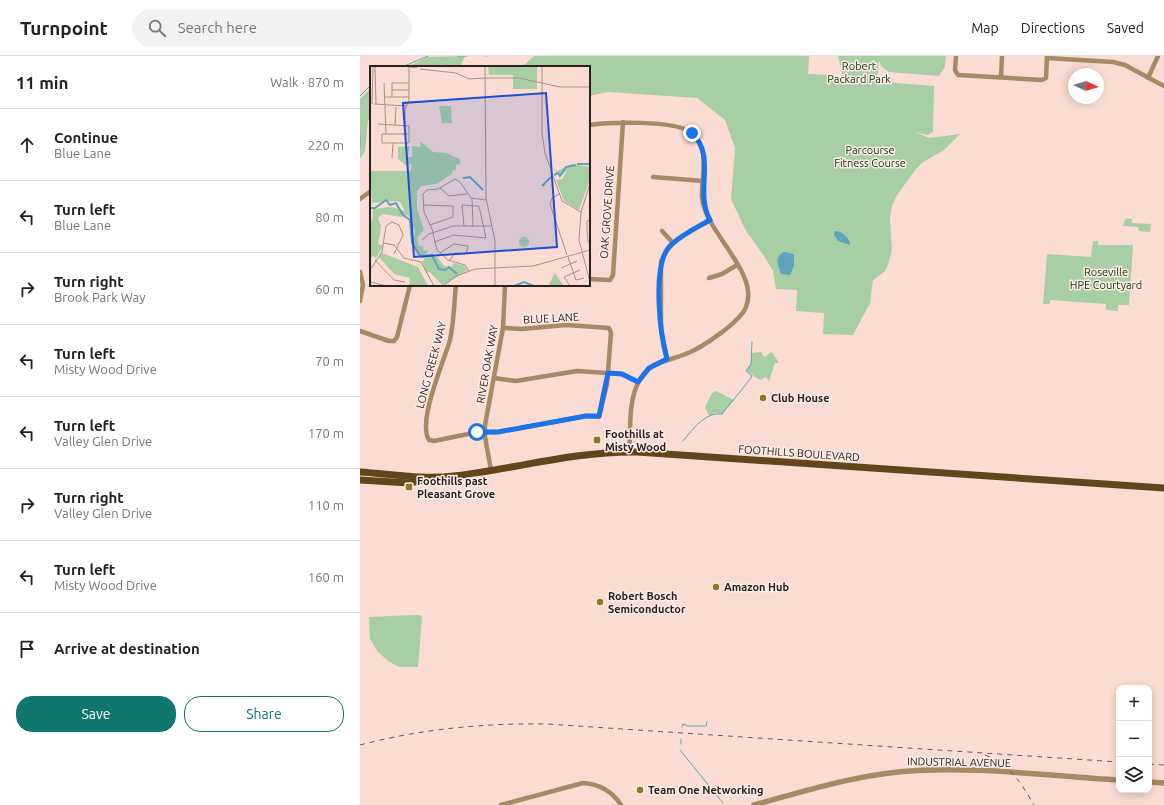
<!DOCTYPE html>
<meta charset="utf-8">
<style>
:root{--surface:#fff;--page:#f2f2f2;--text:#222;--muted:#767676;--line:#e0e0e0;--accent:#0f766e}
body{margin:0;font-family:Ubuntu,sans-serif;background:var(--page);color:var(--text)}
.controls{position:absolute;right:12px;bottom:12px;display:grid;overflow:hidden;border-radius:8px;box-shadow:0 2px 10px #0003}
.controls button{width:36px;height:36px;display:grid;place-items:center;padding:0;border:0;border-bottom:1px solid var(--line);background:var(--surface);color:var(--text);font:20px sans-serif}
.compass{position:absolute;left:708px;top:12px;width:36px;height:36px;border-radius:50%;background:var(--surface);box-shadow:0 2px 10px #0003;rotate:94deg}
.stop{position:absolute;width:12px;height:12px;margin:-9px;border:3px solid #1a73e8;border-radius:50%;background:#fff}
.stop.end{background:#1a73e8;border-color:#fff;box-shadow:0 1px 4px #0008}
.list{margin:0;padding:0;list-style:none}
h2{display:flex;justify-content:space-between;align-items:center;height:52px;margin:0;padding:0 16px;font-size:17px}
h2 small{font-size:13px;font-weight:400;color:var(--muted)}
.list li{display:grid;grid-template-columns:26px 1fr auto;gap:12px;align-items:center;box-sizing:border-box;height:72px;padding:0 16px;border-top:1px solid var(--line)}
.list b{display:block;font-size:15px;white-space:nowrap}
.list p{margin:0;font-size:13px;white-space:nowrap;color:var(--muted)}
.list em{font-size:13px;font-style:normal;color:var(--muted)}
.actions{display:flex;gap:8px;padding:12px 16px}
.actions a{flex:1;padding:9px 0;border:1px solid var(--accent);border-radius:16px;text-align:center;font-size:14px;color:var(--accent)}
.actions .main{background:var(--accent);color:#fff}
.icon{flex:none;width:22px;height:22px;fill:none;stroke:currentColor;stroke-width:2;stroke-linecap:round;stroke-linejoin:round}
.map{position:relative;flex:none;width:804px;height:749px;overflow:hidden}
header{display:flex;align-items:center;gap:24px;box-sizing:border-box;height:56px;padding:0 20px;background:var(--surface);border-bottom:1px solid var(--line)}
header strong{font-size:19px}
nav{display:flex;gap:22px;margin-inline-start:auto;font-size:14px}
.search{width:280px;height:36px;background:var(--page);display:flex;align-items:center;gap:10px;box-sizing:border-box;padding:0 14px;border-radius:22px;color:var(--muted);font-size:15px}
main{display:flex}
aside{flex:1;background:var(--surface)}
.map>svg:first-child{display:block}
.green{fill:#a8cfa3}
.water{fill:#60a3bc}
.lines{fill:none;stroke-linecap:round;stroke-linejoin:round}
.stream{stroke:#60a3bc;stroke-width:1}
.minor{stroke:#a78a65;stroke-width:4.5}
.tertiary{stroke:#a78a65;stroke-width:5.5}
.primary{stroke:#63451b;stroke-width:7}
.rail{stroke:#695953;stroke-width:1;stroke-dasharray:5 5;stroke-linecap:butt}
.route{stroke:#1a73e8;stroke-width:5}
.poi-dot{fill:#887b21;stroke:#feede6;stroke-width:1.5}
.labels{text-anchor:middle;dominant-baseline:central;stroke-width:3;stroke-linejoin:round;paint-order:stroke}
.park-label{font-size:11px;fill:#083406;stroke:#feede6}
.street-label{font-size:11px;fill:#2a201c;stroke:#feede6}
.poi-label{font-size:11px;font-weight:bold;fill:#2a201c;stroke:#feede6;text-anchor:start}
.inset-river{fill:none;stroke:#60a3bc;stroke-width:2}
.inset-road{fill:none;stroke:#a79189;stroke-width:1}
.view{fill:#1d4ed8;fill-opacity:0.15;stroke:#1d4ed8;stroke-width:2}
.inset-edge{fill:none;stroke:#2a201c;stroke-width:2}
</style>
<header>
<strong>Turnpoint</strong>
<div class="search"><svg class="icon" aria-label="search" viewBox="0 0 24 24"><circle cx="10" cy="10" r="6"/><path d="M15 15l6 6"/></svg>Search here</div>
<nav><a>Map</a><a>Directions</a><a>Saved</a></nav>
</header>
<main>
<aside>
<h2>11 min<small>Walk · 870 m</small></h2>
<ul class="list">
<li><svg class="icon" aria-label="ahead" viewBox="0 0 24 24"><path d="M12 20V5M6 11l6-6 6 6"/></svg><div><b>Continue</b><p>Blue Lane</p></div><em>220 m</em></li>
<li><svg class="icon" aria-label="left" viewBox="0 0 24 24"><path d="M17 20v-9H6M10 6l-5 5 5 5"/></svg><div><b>Turn left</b><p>Blue Lane</p></div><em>80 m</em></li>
<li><svg class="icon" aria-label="right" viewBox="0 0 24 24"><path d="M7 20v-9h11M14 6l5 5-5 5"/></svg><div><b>Turn right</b><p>Brook Park Way</p></div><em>60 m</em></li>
<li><svg class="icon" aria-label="left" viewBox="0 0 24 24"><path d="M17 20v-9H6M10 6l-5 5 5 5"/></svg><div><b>Turn left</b><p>Misty Wood Drive</p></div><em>70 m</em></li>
<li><svg class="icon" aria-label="left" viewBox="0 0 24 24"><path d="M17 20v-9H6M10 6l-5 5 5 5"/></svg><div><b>Turn left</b><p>Valley Glen Drive</p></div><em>170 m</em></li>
<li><svg class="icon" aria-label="right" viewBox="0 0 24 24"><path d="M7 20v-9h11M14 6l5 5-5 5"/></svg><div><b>Turn right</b><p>Valley Glen Drive</p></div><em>110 m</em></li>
<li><svg class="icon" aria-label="left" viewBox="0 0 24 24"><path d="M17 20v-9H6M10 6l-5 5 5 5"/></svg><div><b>Turn left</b><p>Misty Wood Drive</p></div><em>160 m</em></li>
<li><svg class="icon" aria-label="arrive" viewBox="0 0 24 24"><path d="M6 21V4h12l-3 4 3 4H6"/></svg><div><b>Arrive at destination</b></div></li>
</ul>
<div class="actions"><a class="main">Save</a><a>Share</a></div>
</aside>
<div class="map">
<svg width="804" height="749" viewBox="0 0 804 749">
<rect width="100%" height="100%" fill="#fadcd2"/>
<!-- green -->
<g class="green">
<path d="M105,0L100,11H47L67,1Z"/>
<path d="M174,0H449L448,18L470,19L484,25L478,0H586L585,11L579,20L529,16L521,10L519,4L517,27L524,28L525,26L574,30L573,76L568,79L555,76L569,82L600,78L584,94L563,106L556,113L537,139L532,150L530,163L532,194L529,206L525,215L513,224L510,247L493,279L463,278L464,257L436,255L437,234L416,233L413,215L404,200L386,175L371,143L375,92L365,64L337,42L248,36L229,40V11H162Z"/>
<path d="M11,32V61L8,64L5,95L0,103V43Z"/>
<path d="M767,162L772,163V167L791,168L790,176L779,175L778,171L763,170L765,164Z"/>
<path d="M733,185H738V189H773L769,249H758V255L746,254V248L690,244L689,248H683L687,198L731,201Z"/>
<path d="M401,296L404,301L412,296L419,307H415L409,325L406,321L400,324L386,315L391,308V297Z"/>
<path d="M356,335L374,344L362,358L355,357L349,360L345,351L352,337Z"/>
<path d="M52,559H60L62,561L58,611H39L28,605L18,596L10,583L9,561Z"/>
</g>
<!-- water -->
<g class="water">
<path d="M475,175C482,175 490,182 490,189L478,185L474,179Z"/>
<path d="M424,196L434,198V210L430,219L421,218C418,209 414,201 424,196Z"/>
</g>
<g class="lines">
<!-- stream -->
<g class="stream">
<path d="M98,0H107"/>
<path d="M126,0H127"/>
<path d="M42,11L68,0"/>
<path d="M0,40L11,29"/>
<path d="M0,79V92"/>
<path d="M323,385C333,373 345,356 362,358L391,322L392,320L386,315L391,308L392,286"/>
<path d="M322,671L323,668L328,670H346L347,666"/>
<path d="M321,688V683"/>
<path d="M320,694L363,747"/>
</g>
<!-- minor -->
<g class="minor">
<path d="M596,0L595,14L598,19L682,24L686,22L687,0"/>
<path d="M687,2L753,6L765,9L804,30"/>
<path d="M641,21L642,0"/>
<path d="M788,22L798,0"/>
<path d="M229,69C250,66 314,64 330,76C352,93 341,119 342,141C345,177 400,216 386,251C380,266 343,291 328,297C308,306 289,304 278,327C268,347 271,374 269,396"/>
<path d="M293,121L343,125"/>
<path d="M0,143L11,135"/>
<path d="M302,175L313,187"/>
<path d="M0,216L3,229L0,245"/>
<path d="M349,222L362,218L377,209"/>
<path d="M229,223L250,224L253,219L263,66"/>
<path d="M96,229C94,247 94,266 90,284C84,305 57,366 69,384L74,385L113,377L138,376L226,360L239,361L247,328L251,277L249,272L206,269L162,273L143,272"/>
<path d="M0,275L29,285H34L37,281L50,229"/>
<path d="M307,303L301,273V206C308,184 332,175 350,164"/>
<path d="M134,322L156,325L217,315L262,318L278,326"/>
<path d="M131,414L125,381V369L143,272L145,229"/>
<path d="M141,749L223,727C239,728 252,735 261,749"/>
</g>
<!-- tertiary -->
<g class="tertiary">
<path d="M789,726L804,727"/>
<path d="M394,749C442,736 489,721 538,716C609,709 688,720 759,724"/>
</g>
<!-- primary -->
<g class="primary">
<path d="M0,416C31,418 62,424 94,420C155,413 215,395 277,396L804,432"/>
<path d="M0,424L49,427L64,424"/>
</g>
<!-- rail -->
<g class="rail">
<path d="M0,689C61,673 124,667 187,668L759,706"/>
<path d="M625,699C651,709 661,727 674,749"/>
<path d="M789,708L804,709"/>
</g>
</g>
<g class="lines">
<!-- route -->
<path class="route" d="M117,376H138L226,360H239L248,317L262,318L278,326L289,312L307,303C300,278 292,211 309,191C319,180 336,172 350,164C334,135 357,101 332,77"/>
</g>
<!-- markers -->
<g class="poi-dot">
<circle cx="403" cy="342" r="4"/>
<rect x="233" y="380" width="8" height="8" rx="2"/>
<rect x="45" y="427" width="8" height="8" rx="2"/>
<circle cx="356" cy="531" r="4"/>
<circle cx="240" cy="546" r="4"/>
<circle cx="280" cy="734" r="4"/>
</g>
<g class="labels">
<!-- park labels -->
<g class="park-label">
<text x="499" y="10">Robert<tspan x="499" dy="13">Packard Park</tspan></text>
<text x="510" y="94">Parcourse<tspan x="510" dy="13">Fitness Course</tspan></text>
<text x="746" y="216">Roseville<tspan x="746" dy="13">HPE Courtyard</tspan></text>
</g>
<!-- street labels -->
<g class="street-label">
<text transform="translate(247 156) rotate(-86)">OAK GROVE DRIVE</text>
<text transform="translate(191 262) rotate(-3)">BLUE LANE</text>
<text transform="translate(127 308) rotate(-80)">RIVER OAK WAY</text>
<text transform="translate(71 309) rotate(-75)">LONG CREEK WAY</text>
<text transform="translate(439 397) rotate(4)">FOOTHILLS BOULEVARD</text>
<text transform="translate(599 706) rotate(1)">INDUSTRIAL AVENUE</text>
</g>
<!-- poi labels -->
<g class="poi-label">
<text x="411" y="342">Club House</text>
<text x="245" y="378">Foothills at<tspan x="245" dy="13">Misty Wood</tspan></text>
<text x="57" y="425">Foothills past<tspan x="57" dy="13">Pleasant Grove</tspan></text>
<text x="364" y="531">Amazon Hub</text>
<text x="248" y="540">Robert Bosch<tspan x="248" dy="13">Semiconductor</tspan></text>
<text x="288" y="734">Team One Networking</text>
</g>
</g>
<!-- overview -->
<g transform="translate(10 10)">
<rect width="220" height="220" fill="#fadcd2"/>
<path d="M118,0H167V23H143V9H119ZM69,40H81L82,57H72ZM50,75L63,86L76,87L90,93V98L86,99V104H83L82,108L66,118L51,120L47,126V143L54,164L47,172L49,180L53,181V185L58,184L56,188L67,191L74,200L82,201L83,197L93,199L98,204L73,220L60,206L56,207L52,196L55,193L43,178L45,165L38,149L31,151L13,148L8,152L11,160L8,178L13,180L6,192L3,190L0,192V150L2,156L3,143L22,141L35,145L30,136L25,135L2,137L0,105H41L42,98L35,99L28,93V81L40,80L38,91H42V80L51,81ZM202,98L220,101V113L209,144L194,135L186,114L192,113L197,105L189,111L183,102L187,105ZM149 176a5 5 0 1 1 10 0a5 5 0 1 1-10 0ZM12,187L48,201L58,220H39L40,212L24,208L9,191ZM185,207L189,213L194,220H178Z" fill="#a8cfa3"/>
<path class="inset-river" d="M207,98H220M184,109L188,107L190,110L196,101L206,99M93,112L100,111L113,124M172,120L181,111M0,142H5L16,134L20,139L26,137L33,149L40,154L42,177L49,188L52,191L62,189L69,203L75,204L79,201L87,208M144,220L154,216L164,220"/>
<path class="inset-road" d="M5,0L6,38M33,0L47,2M115,0L116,132L125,175V220M172,0V67L175,87L192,135L211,146M50,3L86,7L99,13L115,12M115,12H149L190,21H220M14,17L16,68M22,24H39M14,31H39M22,31V17H39M2,38L3,0M4,38L37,40M8,58L39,60V76L38,77H12V68H39M25,59L26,41M35,59V44L39,34V1M22,92L23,77M220,118L211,146L209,174L220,216M70,122L79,130L97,128M189,128L182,132L180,138L197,189M102,133L103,161M53,139L83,140V151L60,159M220,154L217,155V163L218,176L220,177M52,174L59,168L83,160H121M64,176L84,169L116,172L109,140L92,139L94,160M14,177L24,179L34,192L51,196L64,220M70,187L84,178L98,180L96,188L85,187L79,195M198,191L206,214L214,212M5,194L24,214L35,216M191,202L207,195M0,204L12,186L16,160L22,156L29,159L33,169L24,188M99,205L95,199L78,194L67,184L62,163L54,146L53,128L57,124L68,123L85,113L90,116L101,132L116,134M0,216L17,220M74,220L84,211L105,203L163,200L220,184M200,220L194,211L210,204"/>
<path class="view" d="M176,27L187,181L44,191L33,37Z"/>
<rect width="220" height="220" class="inset-edge"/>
</g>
</svg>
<div class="controls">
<button>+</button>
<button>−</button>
<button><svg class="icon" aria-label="layers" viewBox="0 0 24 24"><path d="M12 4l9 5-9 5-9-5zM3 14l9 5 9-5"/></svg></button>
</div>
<svg class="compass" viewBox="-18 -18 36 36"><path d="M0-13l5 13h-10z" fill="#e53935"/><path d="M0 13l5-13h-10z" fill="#767676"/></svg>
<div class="stop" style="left:117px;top:376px"></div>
<div class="stop end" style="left:332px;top:77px"></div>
</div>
</main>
